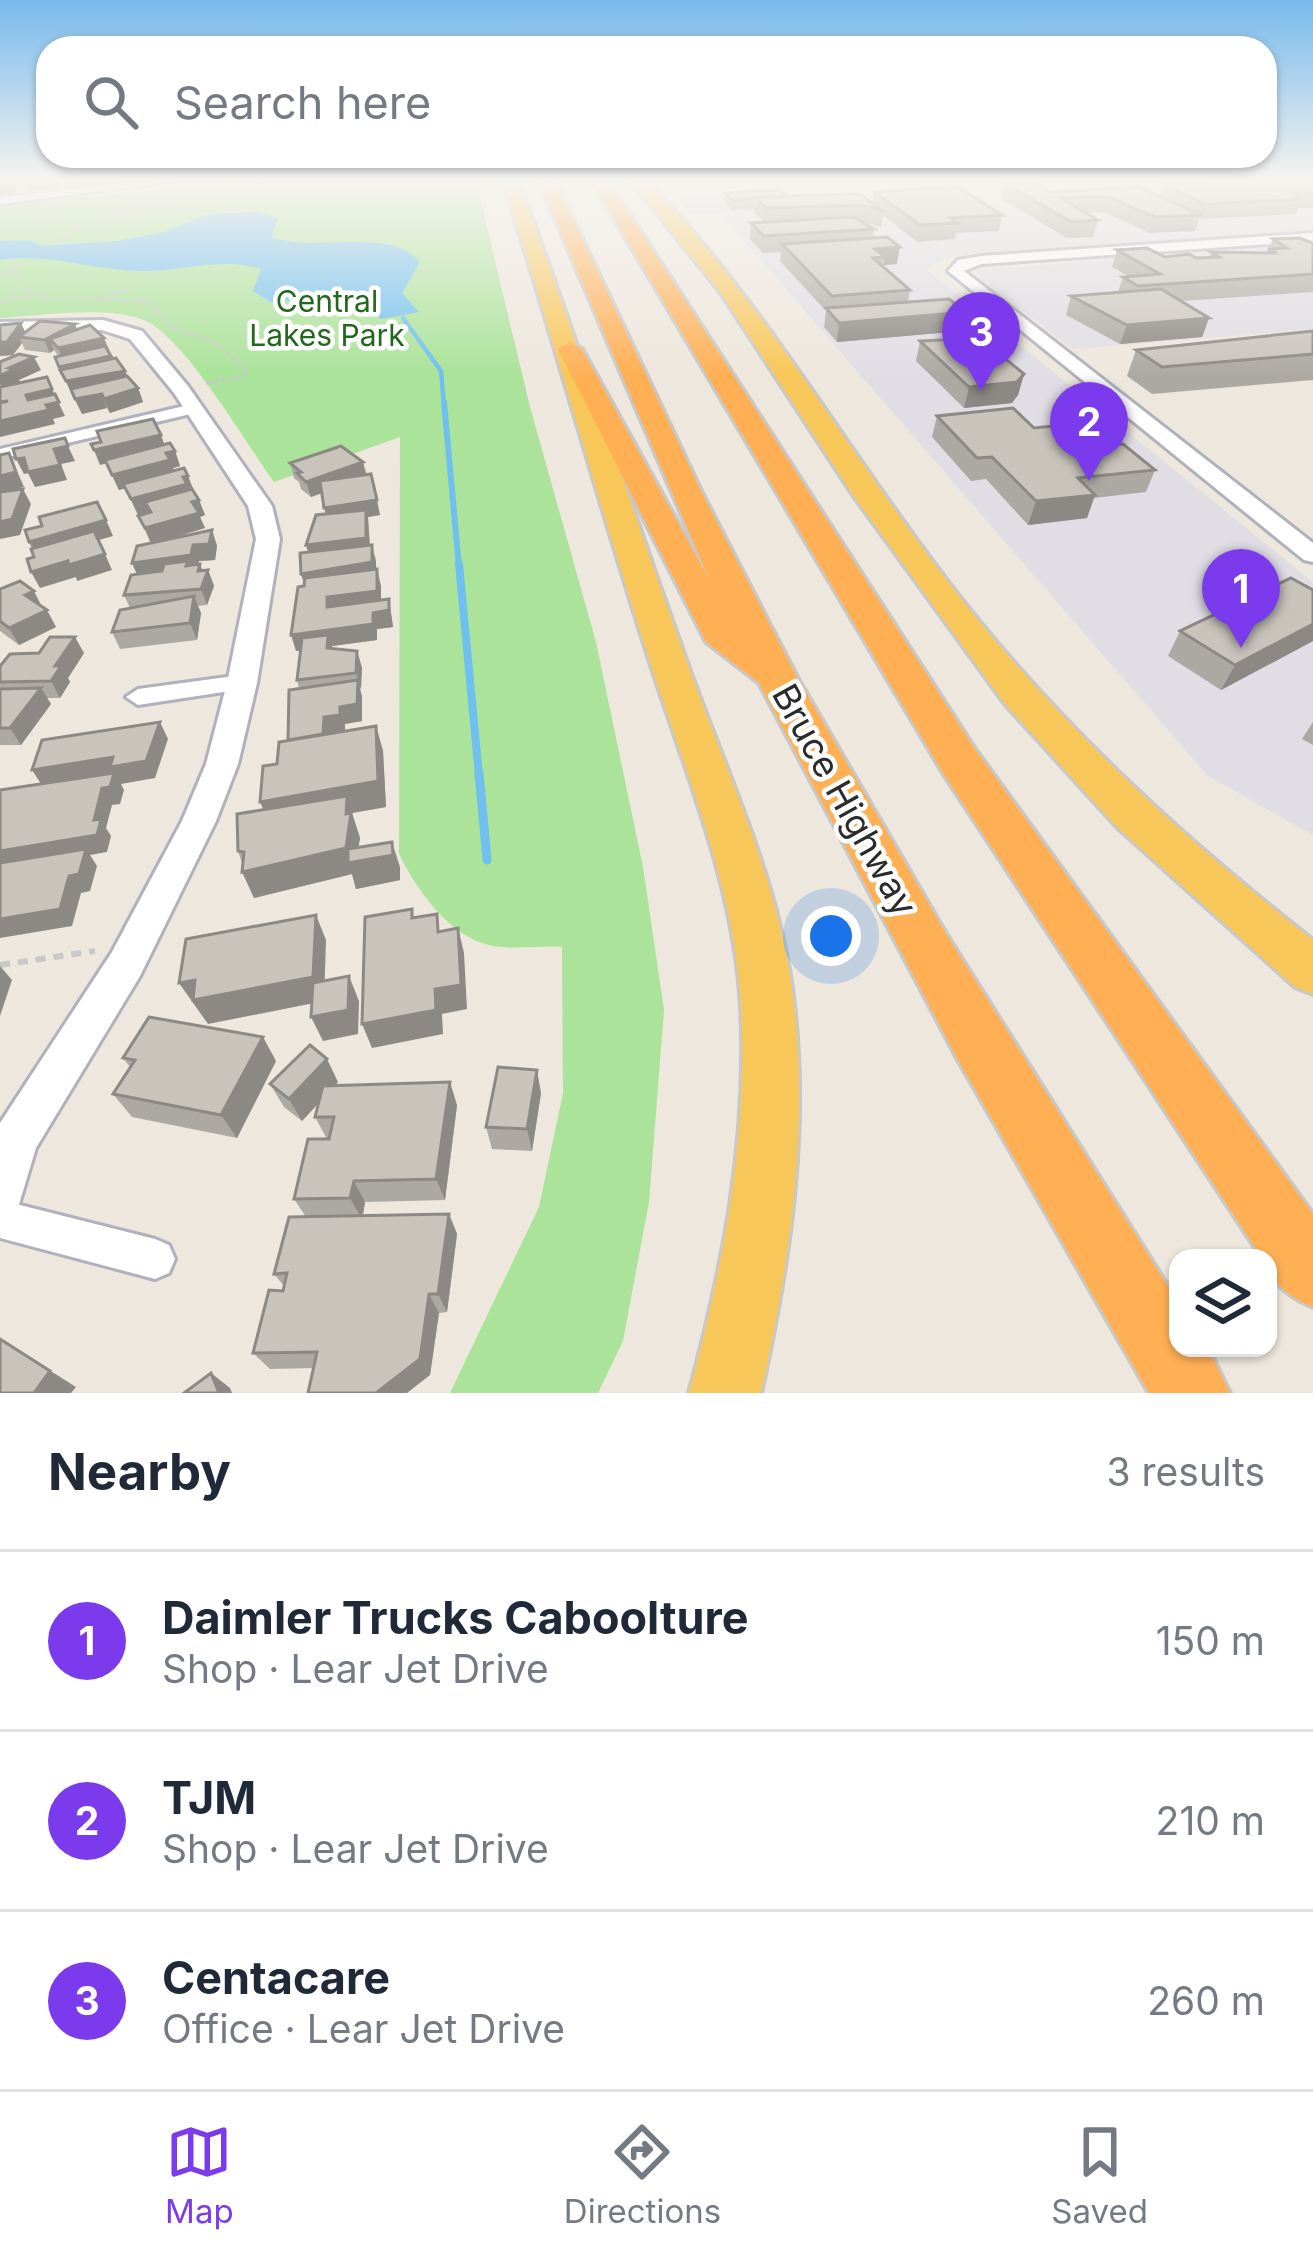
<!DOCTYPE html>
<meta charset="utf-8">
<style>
:root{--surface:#fff;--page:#f6f6f7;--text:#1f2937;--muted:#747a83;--line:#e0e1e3;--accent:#7c3aed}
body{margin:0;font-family:Inter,sans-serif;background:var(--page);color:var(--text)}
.controls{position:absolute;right:36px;bottom:36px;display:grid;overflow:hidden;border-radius:24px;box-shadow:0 3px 9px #0004}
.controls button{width:108px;height:108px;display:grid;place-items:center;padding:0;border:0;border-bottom:3px solid var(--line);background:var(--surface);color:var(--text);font:60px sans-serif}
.you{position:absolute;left:831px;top:936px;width:42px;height:42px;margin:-30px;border:9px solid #fff;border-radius:50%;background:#1a73e8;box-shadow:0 0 0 18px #1a73e833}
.badge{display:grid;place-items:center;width:78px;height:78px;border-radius:50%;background:var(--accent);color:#fff;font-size:39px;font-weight:700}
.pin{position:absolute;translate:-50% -99px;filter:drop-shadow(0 3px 6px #0008)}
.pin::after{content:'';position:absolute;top:63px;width:42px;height:36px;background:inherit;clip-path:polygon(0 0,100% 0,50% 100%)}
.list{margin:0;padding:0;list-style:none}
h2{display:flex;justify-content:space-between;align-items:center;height:156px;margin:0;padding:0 48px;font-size:51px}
h2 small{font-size:39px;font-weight:400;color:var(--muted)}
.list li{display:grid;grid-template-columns:78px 1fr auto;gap:36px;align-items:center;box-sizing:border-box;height:180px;padding:0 48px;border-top:3px solid var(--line)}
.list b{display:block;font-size:45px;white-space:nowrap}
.list p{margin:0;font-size:39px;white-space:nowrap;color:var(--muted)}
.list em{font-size:39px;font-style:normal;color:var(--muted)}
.icon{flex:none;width:66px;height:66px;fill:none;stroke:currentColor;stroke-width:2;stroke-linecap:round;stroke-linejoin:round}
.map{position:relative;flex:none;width:1313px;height:1393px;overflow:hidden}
.search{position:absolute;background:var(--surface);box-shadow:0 3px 9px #0004;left:36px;right:36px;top:36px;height:132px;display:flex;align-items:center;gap:30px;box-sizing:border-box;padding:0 42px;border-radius:36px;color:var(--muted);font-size:45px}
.sheet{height:696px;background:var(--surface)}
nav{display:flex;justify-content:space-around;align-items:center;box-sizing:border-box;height:168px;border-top:3px solid var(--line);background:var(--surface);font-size:33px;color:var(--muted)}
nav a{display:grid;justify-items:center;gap:6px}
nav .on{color:var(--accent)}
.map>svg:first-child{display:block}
.industrial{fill:#e0dde5}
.airport{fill:#d8d9e5}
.green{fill:#aae399}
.water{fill:#6fc0ef}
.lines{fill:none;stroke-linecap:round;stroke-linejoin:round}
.stream-far3{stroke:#6fc0ef;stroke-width:4.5}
.stream-far2{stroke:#6fc0ef;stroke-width:6}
.stream-far1{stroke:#6fc0ef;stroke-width:8}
.stream{stroke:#6fc0ef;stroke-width:9}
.minor-casing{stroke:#b1b1be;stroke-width:6}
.tertiary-casing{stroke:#b1b1be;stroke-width:6}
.trunk-casing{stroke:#c8c8c8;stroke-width:6}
.motorway-casing{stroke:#c8c8c8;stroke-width:6}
.path-far1{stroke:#c8c8c8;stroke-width:3;stroke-dasharray:4.5 3;stroke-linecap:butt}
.path{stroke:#c8c8c8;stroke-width:6;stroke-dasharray:10 8;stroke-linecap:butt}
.minor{fill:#fff;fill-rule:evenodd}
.tertiary{fill:#fff;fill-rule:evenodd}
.trunk{fill:#f8c759;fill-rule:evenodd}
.motorway{fill:#ffb055;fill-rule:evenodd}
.wall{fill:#aca9a2}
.shaded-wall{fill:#8c8984}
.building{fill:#c8c4bc;stroke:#8c8984;stroke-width:3}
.labels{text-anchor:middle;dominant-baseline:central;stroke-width:9;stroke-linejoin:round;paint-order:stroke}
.far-park-label{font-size:30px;fill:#22681a;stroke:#fff}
.street-label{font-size:36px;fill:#2b2b2b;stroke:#fff}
</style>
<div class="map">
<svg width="1313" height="1393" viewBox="0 0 1313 1393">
<rect width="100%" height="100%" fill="#ede7dd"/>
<!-- industrial -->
<g class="industrial">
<path d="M1179,188L1313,189V231L974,253L948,258L926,269L1313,582V835L1208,776L721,214Z"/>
<path d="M1283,246L1313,251V329L1073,349L979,278L977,270Z"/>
</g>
<!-- airport -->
<path class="airport" d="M663,181H1282L691,215Z"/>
<!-- green -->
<path class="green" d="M237,181H476L530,407L596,642L643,867L664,1010L649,1202L623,1341L598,1393H450L539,1207L563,1093L562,947C539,945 508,951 485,944C446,932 416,888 399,854L400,437L274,482C246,443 187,342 148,322C114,304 38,316 0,318V206Z"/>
<!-- water -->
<path class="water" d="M258,212L279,218L271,237C313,253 390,226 420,262L402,293L419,312L381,319L370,304L330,298L271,302L253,291L261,269C221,256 181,272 140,271C91,270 49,253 0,260V241L30,240L42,246L118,241L164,232L209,214Z"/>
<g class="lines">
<!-- stream-far3 -->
<path class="stream-far3" d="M403,318L441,371L444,405"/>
<!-- stream-far2 -->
<path class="stream-far2" d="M444,402L459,567"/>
<!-- stream-far1 -->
<path class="stream-far1" d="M459,564L479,776"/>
<!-- stream -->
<path class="stream" d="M479,773L487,860"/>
<defs>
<g id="minor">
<path d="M144,181H174L0,204V198Z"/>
<path d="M193,404L199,406V412L0,459V449Z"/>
<path d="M242,675L254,683L250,688L138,705L126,697L138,689Z"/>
<path d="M0,1200L155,1239L169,1245L175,1259L169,1273L155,1279L0,1238Z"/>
</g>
<g id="tertiary">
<path d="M1313,233V241L981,264L964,271L1313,543V562L1304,560L948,271L958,260L981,256Z"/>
<path d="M103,320L142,331L188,386L272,506L280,539L257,683L238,764L216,821L140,976L36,1148L17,1211L0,1218V1123L112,952L182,821L206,764L227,683L256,539L248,506L174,393L130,339L102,330L0,332V322Z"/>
</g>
<g id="trunk">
<path d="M503,181H519L542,246C593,389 640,533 692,676C731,783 782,890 794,1005C809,1135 789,1266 761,1393H689C723,1267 748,1139 741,1008C735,885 683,767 646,650C596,494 553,337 503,181Z"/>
<path d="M631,181H648C763,302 847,451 949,583C1054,720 1178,834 1313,940V994L1295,987L1117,827L1005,704L853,495L721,293Z"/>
</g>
<g id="motorway">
<path d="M539,181H555L702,493L797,677L945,932L1178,1302V1348H1208L1230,1393H1149L957,1058L759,683L706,642L558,349L570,342L582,349L709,579Z"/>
<path d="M592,181H608L975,749L1313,1214V1307C1291,1298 1269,1284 1268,1258H1262L943,773Z"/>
</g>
</defs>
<!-- minor casing -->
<use href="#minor" class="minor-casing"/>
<!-- tertiary casing -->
<use href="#tertiary" class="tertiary-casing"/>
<!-- trunk casing -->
<use href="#trunk" class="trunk-casing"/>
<!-- motorway casing -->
<use href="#motorway" class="motorway-casing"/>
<!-- path-far1 -->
<g class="path-far1">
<path d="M143,201L216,194L269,181"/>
<path d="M122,214L104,212L148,206"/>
<path d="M37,215L81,227L182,201"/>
<path d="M59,241L80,228"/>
<path d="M10,272L20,277L23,289L51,298L149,301L172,328L215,342L247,370L244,376L204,384"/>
<path d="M0,274L24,263"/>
<path d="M98,298L130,288"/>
<path d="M0,302L35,295"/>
</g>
<!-- path -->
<path class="path" d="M0,965L95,951"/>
<!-- minor -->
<use href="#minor" class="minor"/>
<!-- tertiary -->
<use href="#tertiary" class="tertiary"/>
<!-- trunk -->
<use href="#trunk" class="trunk"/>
<!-- motorway -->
<use href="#motorway" class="motorway"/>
</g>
<!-- wall -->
<g class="wall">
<path d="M1313,181V208H1298L1296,214L1199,219L1195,231L1150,233L1104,212L1085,213L1098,220L1093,237L1067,238L1001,199L1005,184L1049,192L1159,196L1163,185Z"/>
<path d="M874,192L1002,215L999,231L956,233L955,239L917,242L883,215L881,227L860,221L874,229L873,238L897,264L884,265L883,267L910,290L908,302L966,312L962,331L837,342L824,327L826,311L780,261L781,252L763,253L750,239L751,223L764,222L754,213V209L731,210L725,203V193L873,203Z"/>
<path d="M1273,239L1313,243V292L1181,301L1209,318L1202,337L1120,344L1066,315L1071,296L1118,292L1123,277L1128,276L1112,267L1117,250L1165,257H1209L1211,252L1266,253Z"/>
<path d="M21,323L25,332L75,324L77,329L110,352L112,359L138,388L143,402L110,413L107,408L82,414L60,370L55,357L58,356L54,350L50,353L25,350L22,343L13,355L0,356V325Z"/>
<path d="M1313,331V380L1152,394L1127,376L1136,350Z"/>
<path d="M920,341L1024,374L1018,395L1012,403L964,408L916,361Z"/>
<path d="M937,416L1034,428L1109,445L1155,470L1146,492L1094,498L1087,518L1028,525L986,479L971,481L932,437Z"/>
<path d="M165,445L175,451L180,466L173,468L174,470L194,491L199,500L205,515L200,517L205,528L162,541L212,530L217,546L215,560L199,561L198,564L203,571L208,570L214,586L207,605L198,606L201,613L197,640L120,649L112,632L130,608L124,595L137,574L132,563L151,543L138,516L150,512L138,515L125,488L119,490L106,463L100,465Z"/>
<path d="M363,462L380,515L368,517L370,545L376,561V570L381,586V601L389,599L393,627L377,629V640L332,646V649L357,651L362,668L360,690L362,697V721L345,724V731L376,726L383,751L386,807L352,813L360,838L358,848L400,867V880L356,889L352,874L254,898L238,851L264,809L277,764L288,740L299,688L297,680L300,651H296L308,552L306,545L326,514L322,493L311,497L301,489L299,482L294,478L290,463Z"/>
<path d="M0,589L56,627L19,645L0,631Z"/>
<path d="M1313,590V641L1221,690L1168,656L1180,631Z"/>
<path d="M84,653L68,678L70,682L60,698H47L51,704L21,745H0V666Z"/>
<path d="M1313,722V745L1302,739Z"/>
<path d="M123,1058L276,1061L237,1138L132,1117L113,1094L130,1067Z"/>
<path d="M338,1082L336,1085L457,1105L445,1200L365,1202L363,1216L449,1214L457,1234L447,1312L439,1313L430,1375L314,1368L270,1369L253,1353L283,1291L284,1286L274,1274L306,1217L294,1199L327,1139L315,1117L318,1104L302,1121L284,1107L270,1084Z"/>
<path d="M541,1093L532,1151L492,1149L486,1127Z"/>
</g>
<!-- shaded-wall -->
<g class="shaded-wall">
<path d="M0,181H17L15,194L0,195Z"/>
<path d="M25,181H58L57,188L29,191Z"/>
<path d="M65,181H95L96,185L68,187Z"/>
<path d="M900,247L897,264L884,265L885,257L875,249Z"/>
<path d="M966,312L962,331L837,342L839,323Z"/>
<path d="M1209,318L1202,337L1120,344L1127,325Z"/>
<path d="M21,323L27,336L19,337L22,343L13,355L0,356V342Z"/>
<path d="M75,324L80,337L50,339L54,350L50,353L44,340Z"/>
<path d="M104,338L110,352L64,362L58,348Z"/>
<path d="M34,357L41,370L19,380L21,383L3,391L0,384V376L9,368Z"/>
<path d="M125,371L131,385L72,395L66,381Z"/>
<path d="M1024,374L1018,395L1012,403L964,408L969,387Z"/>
<path d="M138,388L143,402L110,413L104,399Z"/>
<path d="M52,389L65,416L53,419L55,424L0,437V421L32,409L26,395Z"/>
<path d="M102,394L107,408L82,414L75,399Z"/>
<path d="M161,435L166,449L100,465L94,450Z"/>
<path d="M68,446L75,461L61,464L67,480L35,487L28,473L24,474L16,459Z"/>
<path d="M175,451L180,466L173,468L176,475L119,490L112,475Z"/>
<path d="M9,453L24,487L0,493V476Z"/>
<path d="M363,462L366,477L311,497L306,482Z"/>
<path d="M188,476L194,491L145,502L149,511L138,515L131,499Z"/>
<path d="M23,489L31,504L20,535L0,539V522Z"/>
<path d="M1095,495L1087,518L1028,525L1036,501Z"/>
<path d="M199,500L205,515L200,517L205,528L151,544L145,528Z"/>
<path d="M377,500L380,515L368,517L370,554L311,561L306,545L329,524L324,508Z"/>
<path d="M106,520L113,536L37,558L29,542Z"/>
<path d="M212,530L217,546L215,560L199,561L197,571L139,579L132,563L193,545Z"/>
<path d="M372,545L376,561V579L306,591L301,574Z"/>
<path d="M105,554L112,570L77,581L76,577L40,588L31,572L68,561Z"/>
<path d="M200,564L205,578L208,570L214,586L207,605L201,589L198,571Z"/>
<path d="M377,569L381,586V608L327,607V597Z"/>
<path d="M34,591L42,607L25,595Z"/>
<path d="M194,596L201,613L197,640L190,623Z"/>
<path d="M389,599L393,627L377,629V640L332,646L333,652L327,647L296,651L291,635L373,613Z"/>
<path d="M47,610L56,627L19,645L9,628Z"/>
<path d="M1313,624V641L1221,690L1235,665Z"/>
<path d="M75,637L84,653L68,678L70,682L60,698L51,681L55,666Z"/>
<path d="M357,651L362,668L361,690L356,673Z"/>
<path d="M358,680L362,697V721L345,724V732L295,757L324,717L340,707Z"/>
<path d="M41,688L51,704L21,745L10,728Z"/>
<path d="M160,722L168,739L155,778L121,784L124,790L120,804L112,805L106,828L111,836L107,852L90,855L97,866L90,891L81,893L72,926L0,938V851L43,787L32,770Z"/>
<path d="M376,726L383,751L386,807L352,813L360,838L356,862L392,842L400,867V880L356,889L352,874L254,898L242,872L271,827L260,802Z"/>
<path d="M316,915L326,940L324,1001L208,1024L179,983Z"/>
<path d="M458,928L464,953L467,1009L442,1014L443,1034L372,1048L362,1024L435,989Z"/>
<path d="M0,966L12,980L0,1016Z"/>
<path d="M349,976L359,1001L358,1034L323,1041L311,1017Z"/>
<path d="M263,1037L276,1061L237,1138L221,1115Z"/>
<path d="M327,1059L338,1082L302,1121L289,1099Z"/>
<path d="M537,1070L541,1093L532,1151L527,1129Z"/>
<path d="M450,1082L457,1105L445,1200L436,1179Z"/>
<path d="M354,1181L365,1202L362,1219L350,1198Z"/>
<path d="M449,1214L457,1234L447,1312L438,1294Z"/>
<path d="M429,1294L439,1313L430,1375L407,1393H376Z"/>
<path d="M0,1339L76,1387L71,1393H34Z"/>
<path d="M211,1373L230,1388L232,1393H219Z"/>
</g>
<!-- building -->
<g class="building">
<path d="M1230,181H1313V193L1290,194L1302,199L1206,204L1163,185Z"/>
<path d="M1032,183L1049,192L1139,187L1201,215L1155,217L1108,197L1061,198L1098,220L1072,222L1005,184Z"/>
<path d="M958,187L1002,215L951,218L958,223L920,225L874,192Z"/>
<path d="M780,190L786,196L732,200L725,193Z"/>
<path d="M859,194L883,211L862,205L767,208L755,197Z"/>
<path d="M853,217L874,229L764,236L751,223Z"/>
<path d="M887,237L900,247L875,249L885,257L873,258L910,290L832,296L782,244Z"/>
<path d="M1299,238L1313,243V274L1138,286L1123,277L1160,274L1117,250L1147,248L1165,257L1189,254L1196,258L1219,257L1211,252L1277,253L1268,249L1287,248L1273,239Z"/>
<path d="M1161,289L1209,318L1127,325L1071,296Z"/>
<path d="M949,299L966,312L839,323L826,308Z"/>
<path d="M40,321L75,324L44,340L19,337Z"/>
<path d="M21,323L7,342H0V325Z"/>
<path d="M90,325L104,338L58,348L50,339Z"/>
<path d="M1313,331V354L1162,367L1136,350Z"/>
<path d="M980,338L1024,374L1017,382L969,387L920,341Z"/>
<path d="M105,346L111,356L59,367L55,357Z"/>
<path d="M19,354L34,357L9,368L14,369L0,376V362Z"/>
<path d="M116,358L125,371L66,381L60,370Z"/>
<path d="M127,376L138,388L104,399L102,394L75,399L71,389Z"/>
<path d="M47,377L52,389L26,395L28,400L55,394L59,402L46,405L49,410L0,421V403L8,401L0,402V387Z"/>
<path d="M1013,408L1034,428L1082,423L1109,445L1123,444L1155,470L1078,478L1095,495L1036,501L992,457L977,458L937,416Z"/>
<path d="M153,419L161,435L94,450L91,444L101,442L97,431Z"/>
<path d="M65,438L68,446L54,449L60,465L28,472L24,458L16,459L13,449Z"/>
<path d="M170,443L175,451L166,453L170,460L112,475L105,460Z"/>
<path d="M341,446L363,462L306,482L297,473L301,472L290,463Z"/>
<path d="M9,453L16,472L0,476V455Z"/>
<path d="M184,468L188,476L183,477L187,484L131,499L123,484Z"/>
<path d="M371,474L377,500L324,508L320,481Z"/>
<path d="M23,489L12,519L0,522V492Z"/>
<path d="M192,489L199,500L192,502L199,513L145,528L138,516L151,512L145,502Z"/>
<path d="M97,502L106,520L29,542L25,530L42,526L39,517Z"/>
<path d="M366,510V538L306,545L316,515Z"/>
<path d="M212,530L209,544L193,545L191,555L132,563L137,546Z"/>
<path d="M94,531L105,554L69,565L68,561L31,572L27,559L34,557L31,549Z"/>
<path d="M372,545V562L301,574L300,553Z"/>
<path d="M188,561L186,566L200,564L198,571L208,570L201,589L124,595L131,575L162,571L164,564Z"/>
<path d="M377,569V591L327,597V607L389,599V610L373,613V624L291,635L298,587L304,586L305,578Z"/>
<path d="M1291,578L1313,590V624L1235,665L1180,631Z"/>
<path d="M20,581L34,591L25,595L47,610L9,628L0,621V589Z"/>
<path d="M194,596L190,623L112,632L120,610Z"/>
<path d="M328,635L327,648L357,651L356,673L297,680L302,638Z"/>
<path d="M50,637H75L55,666H61L51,681L0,682V666L10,654L39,653Z"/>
<path d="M358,680L357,704L340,707V715L324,717L323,734L288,740L289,690Z"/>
<path d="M41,688L10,728H0V689Z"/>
<path d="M160,722L146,761L110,767L113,757L32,770L42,740Z"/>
<path d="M376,726L378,781L260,802L263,766L277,764L279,742Z"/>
<path d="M114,773L110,787L102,788L94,820L101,819L97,835L0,851V790Z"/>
<path d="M347,796L346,814L351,813L346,848L242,872L244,852L238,851L237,814Z"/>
<path d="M392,842L393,855L348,863V849Z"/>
<path d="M86,849L79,874L69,876L60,909L0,919V863Z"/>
<path d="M412,909V918L437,914L438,932L458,928L461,985L435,989L436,1010L362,1024L365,917Z"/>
<path d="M316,915L313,977L193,1000L195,980L179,983L186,939Z"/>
<path d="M349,976L348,1010L311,1017L313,983Z"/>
<path d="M149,1017L263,1037L221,1115L113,1094L135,1060L123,1058Z"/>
<path d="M310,1045L327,1059L289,1099L270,1084Z"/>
<path d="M498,1067L537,1070L527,1129L486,1127Z"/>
<path d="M450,1082L436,1179L354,1181L350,1198L294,1199L308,1139H329L334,1117H315L323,1086Z"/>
<path d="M449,1214L438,1294H429L420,1359L376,1393H308L317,1352L253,1353L269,1290L283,1291L287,1273L274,1274L289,1217Z"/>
<path d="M0,1339L50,1371L34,1393H0Z"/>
<path d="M211,1373L219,1393H184Z"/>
</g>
<!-- sky -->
<linearGradient id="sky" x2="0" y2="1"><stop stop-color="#77b9eb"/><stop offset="0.48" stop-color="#f7f4f0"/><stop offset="1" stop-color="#f7f4f0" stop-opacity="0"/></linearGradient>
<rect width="1313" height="376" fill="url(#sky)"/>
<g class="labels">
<!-- far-park labels -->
<g class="far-park-label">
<text x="327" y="301">Central<tspan x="327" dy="34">Lakes Park</tspan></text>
</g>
<!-- street labels -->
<g class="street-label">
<text transform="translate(845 800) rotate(61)">Bruce Highway</text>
</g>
</g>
</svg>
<div class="controls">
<button><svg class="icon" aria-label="layers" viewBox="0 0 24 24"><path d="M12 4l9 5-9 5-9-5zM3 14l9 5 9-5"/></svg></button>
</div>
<div class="you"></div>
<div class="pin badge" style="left:1241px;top:648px">1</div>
<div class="pin badge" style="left:1089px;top:481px">2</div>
<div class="pin badge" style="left:981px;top:391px">3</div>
<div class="search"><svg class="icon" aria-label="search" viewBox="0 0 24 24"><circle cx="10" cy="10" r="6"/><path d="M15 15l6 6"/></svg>Search here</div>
</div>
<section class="sheet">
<h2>Nearby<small>3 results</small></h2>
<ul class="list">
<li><span class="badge">1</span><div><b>Daimler Trucks Caboolture</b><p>Shop · Lear Jet Drive</p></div><em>150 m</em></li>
<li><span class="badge">2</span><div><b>TJM</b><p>Shop · Lear Jet Drive</p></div><em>210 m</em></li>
<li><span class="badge">3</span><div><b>Centacare</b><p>Office · Lear Jet Drive</p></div><em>260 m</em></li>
</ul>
</section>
<nav>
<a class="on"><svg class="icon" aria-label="map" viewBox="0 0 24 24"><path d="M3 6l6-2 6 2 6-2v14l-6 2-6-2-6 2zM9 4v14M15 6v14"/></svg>Map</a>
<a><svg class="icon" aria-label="directions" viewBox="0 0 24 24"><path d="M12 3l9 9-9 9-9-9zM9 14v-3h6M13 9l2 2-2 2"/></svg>Directions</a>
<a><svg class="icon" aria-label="saved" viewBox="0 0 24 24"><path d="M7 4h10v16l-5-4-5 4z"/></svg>Saved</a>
</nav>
